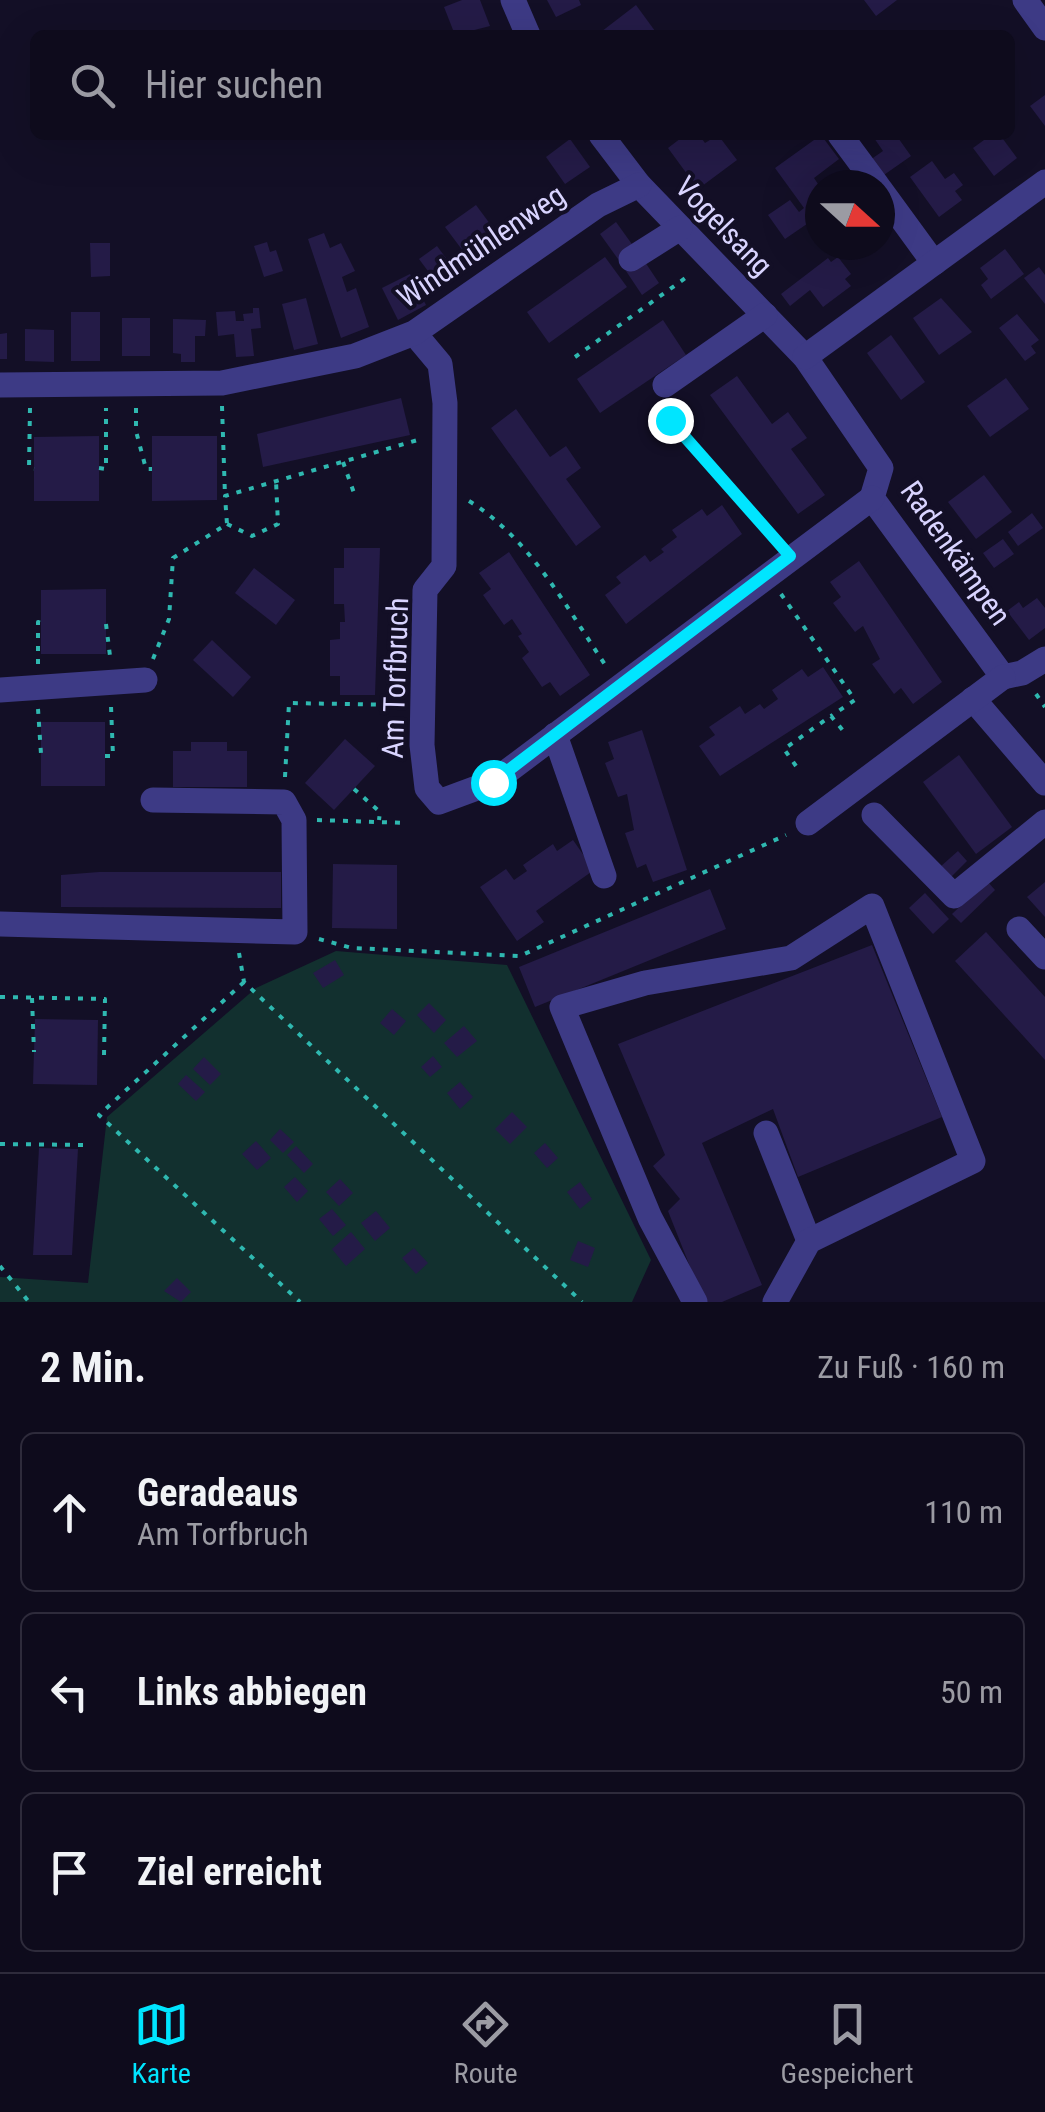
<!DOCTYPE html>
<html lang="de">
<meta charset="utf-8">
<style>
:root{--surface:#0e0b1c;--page:#171425;--text:#f1f3f6;--muted:#9b9ba3;--line:#2e2b3b;--accent:#00e5ff}
body{margin:0;font-family:"Roboto Condensed",sans-serif;background:var(--page);color:var(--text)}
.compass{position:absolute;left:805px;top:170px;width:90px;height:90px;border-radius:50%;background:var(--surface);box-shadow:0 10px 40px #0002;rotate:111deg}
.stop{position:absolute;width:30px;height:30px;margin:-22px;border:8px solid #00e5ff;border-radius:50%;background:#fff}
.stop.end{background:#00e5ff;border-color:#fff;box-shadow:0 2px 10px #0008}
.list{margin:0;padding:0;list-style:none}
h2{display:flex;justify-content:space-between;align-items:center;height:130px;margin:0;padding:0 40px;font-size:42px}
h2 small{font-size:32px;font-weight:400;color:var(--muted)}
.list li{display:grid;grid-template-columns:65px 1fr auto;gap:30px;align-items:center;box-sizing:border-box;height:160px;margin:0 20px 20px;padding:0 20px;border:2px solid var(--line);border-radius:15px}
.list b{display:block;font-size:38px;white-space:nowrap}
.list p{margin:0;font-size:32px;white-space:nowrap;color:var(--muted)}
.list em{font-size:32px;font-style:normal;color:var(--muted)}
.icon{flex:none;width:55px;height:55px;fill:none;stroke:currentColor;stroke-width:2;stroke-linecap:round;stroke-linejoin:round}
.map{position:relative;flex:none;width:1045px;height:1302px;overflow:hidden}
.search{position:absolute;background:var(--surface);box-shadow:0 10px 40px #0002;left:30px;right:30px;top:30px;height:110px;display:flex;align-items:center;gap:25px;box-sizing:border-box;padding:0 35px;border-radius:15px;color:var(--muted);font-size:38px}
.sheet{height:670px;background:var(--surface)}
nav{display:flex;justify-content:space-around;align-items:center;box-sizing:border-box;height:140px;border-top:2px solid var(--line);background:var(--surface);font-size:28px;color:var(--muted)}
nav a{display:grid;justify-items:center;gap:5px}
nav .on{color:var(--accent)}
.map>svg:first-child{display:block}
.green{fill:#12302f}
.building{fill:#241b47}
.lines{fill:none;stroke-linecap:round;stroke-linejoin:round}
.path{stroke:#2fb8b0;stroke-width:4;stroke-dasharray:5 8;stroke-linecap:butt}
.minor{stroke:#3d3a85;stroke-width:25}
.route{stroke:#00e5ff;stroke-width:12}
.labels{text-anchor:middle;dominant-baseline:central;stroke-width:8;stroke-linejoin:round;paint-order:stroke}
.street-label{font-size:30px;fill:#d9d4ff;stroke:#130f26}
</style>
<div class="map">
<svg width="1045" height="1302" viewBox="0 0 1045 1302">
<rect width="100%" height="100%" fill="#130f26"/>
<!-- green -->
<path class="green" d="M336,951L507,965L651,1260L632,1302H0V1277L88,1283L107,1117L256,988Z"/>
<!-- building -->
<g class="building">
<path d="M462,0H480L490,26L455,35L444,7Z"/>
<path d="M547,0H579L581,5L556,17Z"/>
<path d="M864,0H897L876,16Z"/>
<path d="M636,5L655,31L650,35H597Z"/>
<path d="M1045,95V126L1030,106Z"/>
<path d="M685,135H699L705,143L718,135L737,160L698,189L668,148Z"/>
<path d="M821,135L839,159L814,178L820,187V215L785,239L768,215L790,200L799,212L804,208L775,168Z"/>
<path d="M872,135H896L911,156L881,177L870,160L883,151Z"/>
<path d="M991,135H1000L1017,158L994,176L973,148Z"/>
<path d="M570,139L590,167L565,184L546,157Z"/>
<path d="M932,161L945,179L954,173L963,185L955,191L962,200L939,217L910,177Z"/>
<path d="M476,205L499,236L469,259L445,227Z"/>
<path d="M616,222L634,247L618,259L600,234Z"/>
<path d="M324,233L330,248L341,243L355,271L342,277L347,292L356,288L369,327L341,338L308,239Z"/>
<path d="M267,242L270,252L276,250L283,271L264,277L254,246Z"/>
<path d="M90,243H110V276L91,277Z"/>
<path d="M437,246L457,273L439,286L419,259Z"/>
<path d="M1005,249L1024,274L991,299L981,285L988,279L980,268Z"/>
<path d="M605,257L627,287L549,343L527,312Z"/>
<path d="M838,257L851,274L845,279L851,286L823,307L810,290L790,306L781,294L828,258L831,262Z"/>
<path d="M643,259L659,283L642,295L626,271Z"/>
<path d="M1039,267L1045,275V304L1024,278Z"/>
<path d="M410,274L426,305L398,320L382,288Z"/>
<path d="M306,298L318,344L294,350L282,304Z"/>
<path d="M941,298L972,332L939,355L913,318Z"/>
<path d="M253,308H259L261,328L251,329L254,356L236,357L234,334L218,336L216,312L235,311L236,321H244L243,314L253,313Z"/>
<rect x="71" y="312" width="29" height="49"/>
<path d="M1017,314L1039,340L1031,346L1036,353L1025,361L999,328Z"/>
<rect x="122" y="318" width="28" height="38"/>
<path d="M173,319L206,320L205,336H195V362H181V354L173,353Z"/>
<path d="M663,320L686,355L600,413L577,379Z"/>
<path d="M25,329L54,330V362L25,361Z"/>
<path d="M7,333V359H0V334Z"/>
<path d="M891,335L925,382L901,400L867,353Z"/>
<path d="M737,376L772,424L788,412L807,438L791,449L825,495L798,514L710,395Z"/>
<path d="M1006,378L1029,409L990,437L967,406Z"/>
<path d="M401,398L410,435L263,467L257,434Z"/>
<path d="M516,409L550,457L566,446L581,468L566,479L601,527L576,546L491,428Z"/>
<path d="M99,436V501H34V437Z"/>
<path d="M152,436H217V500L152,501Z"/>
<path d="M984,475L1012,512L976,539L948,502Z"/>
<path d="M722,505L742,534L626,624L605,595L621,583L616,577L645,555L650,562L664,552L661,549L677,537L672,530L702,509L707,516Z"/>
<path d="M1032,513L1043,528L1018,546L1008,532Z"/>
<path d="M1003,539L1014,554L994,568L983,553Z"/>
<path d="M344,548H380L375,695H340V676H330V640L340,639V622H345L344,604H334V568H344Z"/>
<path d="M509,552L590,675L560,696L550,682L542,687L522,658L529,652L518,636L522,634L512,619L504,625L483,595L491,589L479,573Z"/>
<path d="M859,561L942,682L913,704L901,688L894,694L872,664L880,659L863,626L855,632L833,603L841,597L830,582Z"/>
<path d="M254,568L295,600L276,625L235,593Z"/>
<path d="M106,589V654H41V590Z"/>
<path d="M1037,598L1045,608V628L1029,640L1007,611L1019,602L1023,608Z"/>
<path d="M212,640L251,677L233,697L193,660Z"/>
<path d="M823,667L843,697L720,776L699,746L715,735L709,727L740,706L745,714L760,704L764,709L778,699L772,690L802,669L808,677Z"/>
<rect x="41" y="722" width="64" height="64"/>
<path d="M642,730L687,870L653,882L646,864L637,868L625,833L634,830L627,794L618,797L605,763L614,759L608,742Z"/>
<path d="M345,739L375,766L334,810L305,783Z"/>
<path d="M191,742H227V751H247V787H173V751H191Z"/>
<path d="M959,755L1012,827L976,854L923,782Z"/>
<path d="M573,840L594,870L536,911L544,922L517,941L480,887L506,869L514,880L527,871L523,865L553,844L557,851Z"/>
<path d="M958,851L967,861L950,878L940,867Z"/>
<path d="M333,864L397,865V929L332,928Z"/>
<path d="M99,872H281V908L61,907V875Z"/>
<path d="M987,881L995,890L961,923L952,914Z"/>
<path d="M1045,882V917L1027,897Z"/>
<path d="M710,889L726,929L535,1007L519,967Z"/>
<path d="M925,893L949,919L933,934L909,908Z"/>
<path d="M986,932L1045,997V1060L955,961Z"/>
<path d="M872,945L942,1117L798,1177L773,1109L702,1143L762,1285L722,1302H704L668,1211L680,1199L653,1166L665,1155L618,1044Z"/>
<path d="M335,960L344,975L323,988L313,973Z"/>
<path d="M429,1003L446,1020L434,1033L417,1015Z"/>
<path d="M392,1009L406,1021L394,1035L380,1023Z"/>
<path d="M35,1019L98,1020L97,1085L33,1084Z"/>
<path d="M464,1026L477,1041L457,1057L444,1043Z"/>
<path d="M433,1056L442,1067L430,1077L421,1067Z"/>
<path d="M204,1057L221,1074L210,1085L193,1069Z"/>
<path d="M186,1075L205,1092L196,1101L178,1084Z"/>
<path d="M460,1082L473,1097L460,1109L447,1093Z"/>
<path d="M512,1112L527,1127L510,1144L495,1129Z"/>
<path d="M280,1129L294,1142L283,1153L270,1140Z"/>
<path d="M256,1141L271,1158L257,1170L242,1154Z"/>
<path d="M545,1143L558,1158L547,1168L534,1153Z"/>
<path d="M296,1146L313,1164L304,1173L287,1155Z"/>
<path d="M39,1148L78,1149L72,1255H33Z"/>
<path d="M295,1177L308,1191L297,1202L284,1187Z"/>
<path d="M340,1179L353,1193L339,1206L326,1192Z"/>
<path d="M580,1182L592,1199L580,1209L567,1192Z"/>
<path d="M332,1209L346,1225L333,1236L319,1219Z"/>
<path d="M376,1211L390,1228L375,1241L361,1223Z"/>
<path d="M351,1232L365,1249L346,1266L332,1249Z"/>
<path d="M578,1241L595,1248L588,1267L570,1260Z"/>
<path d="M414,1248L428,1263L416,1274L402,1258Z"/>
<path d="M177,1278L191,1292L181,1302L164,1291Z"/>
</g>
<g class="lines">
<!-- path -->
<g class="path">
<path d="M575,357L691,274"/>
<path d="M222,406L225,496"/>
<path d="M30,408L29,468L34,469"/>
<path d="M136,408V431L146,469H152"/>
<path d="M670,419L778,541"/>
<path d="M343,462L354,493"/>
<path d="M99,468L106,469V408"/>
<path d="M469,501C532,540 567,609 608,669"/>
<path d="M227,524L252,536L278,524L276,481"/>
<path d="M781,594L855,700L831,716"/>
<path d="M106,624L110,656"/>
<path d="M153,659L169,619L173,558L227,524L225,496L421,439"/>
<path d="M38,664V622L41,623"/>
<path d="M1036,694L1045,707"/>
<path d="M38,709L41,754"/>
<path d="M105,756H113L111,706"/>
<path d="M796,766L784,749L831,716L845,733"/>
<path d="M285,777L289,703L400,705"/>
<path d="M354,789L380,812L379,820"/>
<path d="M317,820L407,823"/>
<path d="M319,939L352,948L520,956L786,835"/>
<path d="M239,953L244,982L582,1302"/>
<path d="M244,982L99,1115L300,1302"/>
<path d="M0,997L105,999L104,1055H98"/>
<path d="M32,998L34,1052"/>
<path d="M0,1144L84,1145"/>
<path d="M0,1266L29,1302"/>
</g>
<!-- minor -->
<g class="minor">
<path d="M513,0L528,35"/>
<path d="M1025,0L1045,28"/>
<path d="M601,135L639,185L805,357L881,468L872,498L1003,677L1022,673L1045,659"/>
<path d="M840,135L877,185"/>
<path d="M880,189L934,263"/>
<path d="M631,259L680,228"/>
<path d="M414,333L440,364L445,403L444,566L425,590L422,745L427,788L439,802L493,782L872,498"/>
<path d="M805,357L1045,182"/>
<path d="M0,385L222,383L355,356L414,333L598,205L639,185"/>
<path d="M665,385L765,315"/>
<path d="M0,690L145,680"/>
<path d="M973,699L1045,783"/>
<path d="M555,735L604,876"/>
<path d="M874,815L954,896L1045,822"/>
<path d="M808,823L1003,677"/>
<path d="M0,924L295,932L294,820L284,802L153,800"/>
<path d="M1019,929L1045,957"/>
<path d="M766,1133L809,1241"/>
<path d="M695,1302L650,1218L562,1007L645,983L791,958L872,906L973,1161L809,1241L775,1302"/>
</g>
</g>
<g class="lines">
<!-- route -->
<path class="route" d="M493,782L790,556L670,420"/>
</g>
<g class="labels">
<!-- street labels -->
<g class="street-label">
<text transform="translate(724 226) rotate(46)">Vogelsang</text>
<text transform="translate(481 246) rotate(-34)">Windmühlenweg</text>
<text transform="translate(956 553) rotate(55)">Radenkämpen</text>
<text transform="translate(395 678) rotate(-88)">Am Torfbruch</text>
</g>
</g>
</svg>
<svg class="compass" viewBox="-18 -18 36 36"><path d="M0-13l5 13h-10z" fill="#e53935"/><path d="M0 13l5-13h-10z" fill="#9b9ba3"/></svg>
<div class="stop" style="left:493px;top:782px"></div>
<div class="stop end" style="left:670px;top:420px"></div>
<div class="search"><svg class="icon" aria-label="search" viewBox="0 0 24 24"><circle cx="10" cy="10" r="6"/><path d="M15 15l6 6"/></svg>Hier suchen</div>
</div>
<section class="sheet">
<h2>2 Min.<small>Zu Fuß · 160 m</small></h2>
<ul class="list">
<li><svg class="icon" aria-label="ahead" viewBox="0 0 24 24"><path d="M12 20V5M6 11l6-6 6 6"/></svg><div><b>Geradeaus</b><p>Am Torfbruch</p></div><em>110 m</em></li>
<li><svg class="icon" aria-label="left" viewBox="0 0 24 24"><path d="M17 20v-9H6M10 6l-5 5 5 5"/></svg><div><b>Links abbiegen</b></div><em>50 m</em></li>
<li><svg class="icon" aria-label="arrive" viewBox="0 0 24 24"><path d="M6 21V4h12l-3 4 3 4H6"/></svg><div><b>Ziel erreicht</b></div></li>
</ul>
</section>
<nav>
<a class="on"><svg class="icon" aria-label="map" viewBox="0 0 24 24"><path d="M3 6l6-2 6 2 6-2v14l-6 2-6-2-6 2zM9 4v14M15 6v14"/></svg>Karte</a>
<a><svg class="icon" aria-label="directions" viewBox="0 0 24 24"><path d="M12 3l9 9-9 9-9-9zM9 14v-3h6M13 9l2 2-2 2"/></svg>Route</a>
<a><svg class="icon" aria-label="saved" viewBox="0 0 24 24"><path d="M7 4h10v16l-5-4-5 4z"/></svg>Gespeichert</a>
</nav>
